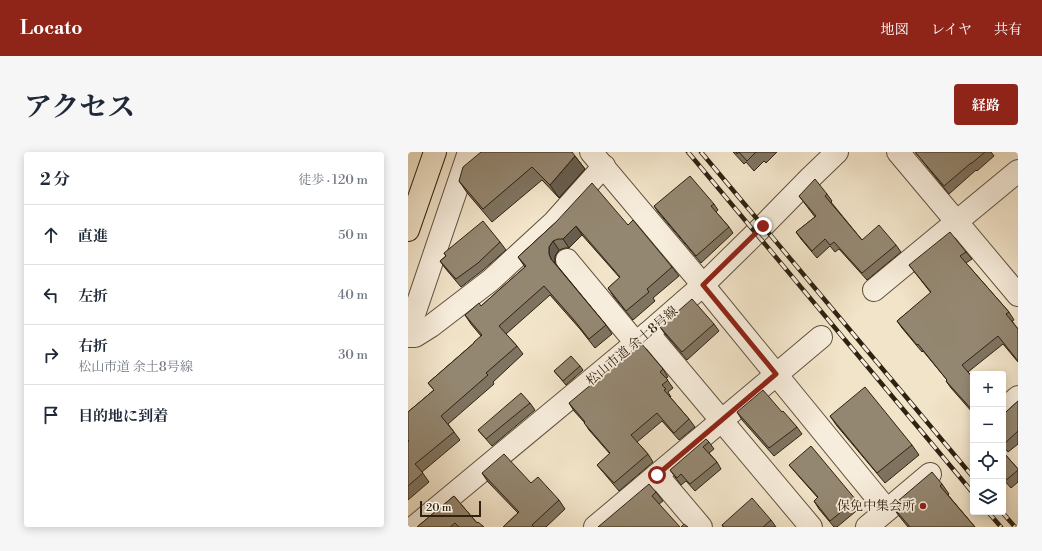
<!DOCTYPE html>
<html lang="ja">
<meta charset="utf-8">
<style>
:root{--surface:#fff;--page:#f6f6f7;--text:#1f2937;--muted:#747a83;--line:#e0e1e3;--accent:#8f2418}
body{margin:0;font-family:"Libre Bodoni","Noto Serif JP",serif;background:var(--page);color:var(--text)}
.controls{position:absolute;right:12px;bottom:12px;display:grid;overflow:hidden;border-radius:4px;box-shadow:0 2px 10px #0003}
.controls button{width:36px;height:36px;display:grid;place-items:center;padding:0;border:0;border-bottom:1px solid var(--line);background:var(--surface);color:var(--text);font:20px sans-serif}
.scale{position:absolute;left:12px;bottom:10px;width:61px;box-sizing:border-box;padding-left:4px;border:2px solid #2e2211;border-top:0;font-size:11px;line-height:14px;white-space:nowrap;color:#2e2211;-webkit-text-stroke:3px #f7eddc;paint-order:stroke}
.stop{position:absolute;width:12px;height:12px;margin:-9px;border:3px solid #8f2418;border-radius:50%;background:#fff}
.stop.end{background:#8f2418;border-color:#fff;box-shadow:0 1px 4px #0008}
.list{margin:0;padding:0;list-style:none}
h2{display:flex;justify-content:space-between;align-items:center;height:52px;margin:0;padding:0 16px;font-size:17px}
h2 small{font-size:13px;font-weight:400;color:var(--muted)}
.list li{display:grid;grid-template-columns:26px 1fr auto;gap:12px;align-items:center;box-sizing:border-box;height:60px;padding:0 16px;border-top:1px solid var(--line)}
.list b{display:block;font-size:15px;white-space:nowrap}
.list p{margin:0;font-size:13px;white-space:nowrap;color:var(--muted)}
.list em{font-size:13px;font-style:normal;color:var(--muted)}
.icon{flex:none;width:22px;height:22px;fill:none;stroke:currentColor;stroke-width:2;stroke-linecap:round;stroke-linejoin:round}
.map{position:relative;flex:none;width:610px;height:375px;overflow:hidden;border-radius:4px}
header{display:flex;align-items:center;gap:24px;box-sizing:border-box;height:56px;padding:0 20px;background:var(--accent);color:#fff}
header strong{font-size:19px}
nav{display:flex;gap:22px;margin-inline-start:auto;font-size:14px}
.intro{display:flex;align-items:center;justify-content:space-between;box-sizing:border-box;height:96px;padding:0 24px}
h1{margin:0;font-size:28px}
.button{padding:10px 18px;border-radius:4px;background:var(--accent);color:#fff;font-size:14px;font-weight:700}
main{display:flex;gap:24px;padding:0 24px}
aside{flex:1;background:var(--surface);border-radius:4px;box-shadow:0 2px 10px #0003}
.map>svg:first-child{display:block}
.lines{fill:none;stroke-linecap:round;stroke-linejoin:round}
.minor-casing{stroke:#5f523f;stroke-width:24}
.highway-casing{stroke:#2e2211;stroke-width:24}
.minor{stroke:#f7eddc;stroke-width:22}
.highway{stroke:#f2e4c9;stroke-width:22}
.rail-casing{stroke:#2e2211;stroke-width:4.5}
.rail{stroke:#f7eddc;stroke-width:3;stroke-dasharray:9;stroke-linecap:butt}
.wall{fill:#7f7461;stroke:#2e2211}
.shaded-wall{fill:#685e4f;stroke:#2e2211}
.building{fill:#948771;stroke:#2e2211}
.route{stroke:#8f2418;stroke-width:5}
.poi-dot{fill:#8f2418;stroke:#f7eddc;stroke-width:1.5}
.labels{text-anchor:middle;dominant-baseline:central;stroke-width:3.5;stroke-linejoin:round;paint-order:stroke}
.street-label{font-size:13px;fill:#2e2211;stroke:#f7eddc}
.poi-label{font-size:13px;fill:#2e2211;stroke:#f7eddc;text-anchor:end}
</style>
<header>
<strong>Locato</strong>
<nav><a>地図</a><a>レイヤ</a><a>共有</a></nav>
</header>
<div class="intro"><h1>アクセス</h1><a class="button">経路</a></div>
<main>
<aside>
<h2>2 分<small>徒歩 · 120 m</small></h2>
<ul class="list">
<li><svg class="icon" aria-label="ahead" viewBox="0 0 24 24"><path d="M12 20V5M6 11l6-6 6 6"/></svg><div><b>直進</b></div><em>50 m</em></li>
<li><svg class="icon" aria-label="left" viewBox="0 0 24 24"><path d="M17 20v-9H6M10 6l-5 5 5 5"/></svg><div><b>左折</b></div><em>40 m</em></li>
<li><svg class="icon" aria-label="right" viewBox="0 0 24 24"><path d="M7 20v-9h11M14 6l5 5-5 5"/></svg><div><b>右折</b><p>松山市道 余土8号線</p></div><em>30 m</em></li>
<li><svg class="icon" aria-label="arrive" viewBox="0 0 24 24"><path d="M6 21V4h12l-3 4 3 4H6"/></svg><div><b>目的地に到着</b></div></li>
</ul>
</aside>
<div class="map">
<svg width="610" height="375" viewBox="0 0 610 375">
<rect width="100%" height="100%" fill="#f2e4c9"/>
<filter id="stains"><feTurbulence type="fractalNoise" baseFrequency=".005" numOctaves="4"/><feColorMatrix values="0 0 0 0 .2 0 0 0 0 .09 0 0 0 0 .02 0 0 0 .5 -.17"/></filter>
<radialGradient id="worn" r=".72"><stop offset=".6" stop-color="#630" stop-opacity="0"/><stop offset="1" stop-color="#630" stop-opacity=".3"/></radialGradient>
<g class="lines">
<defs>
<g id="minor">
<path d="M183,0L295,133L479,358"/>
<path d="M490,0L610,143"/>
<path d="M159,108L228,191"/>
<path d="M466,138L610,19"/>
<path d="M0,180L61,0"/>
<path d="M240,181L403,375"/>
<path d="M0,184H7L23,174L83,128L146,70L196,14"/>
<path d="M595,258L610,245"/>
<path d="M249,323L293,375"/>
<path d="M6,375L240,181L295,133L355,74L401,27L429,0"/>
<path d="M187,375L413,185"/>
<path d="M459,375L522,322"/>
</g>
<path id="highway" d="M0,78L27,0"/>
</defs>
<!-- minor casing -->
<use href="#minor" class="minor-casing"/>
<!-- highway casing -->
<use href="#highway" class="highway-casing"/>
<!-- minor -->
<use href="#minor" class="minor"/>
<!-- highway -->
<use href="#highway" class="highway"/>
<defs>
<g id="rail">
<path d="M280,0L565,341"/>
<path d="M293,0L565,325"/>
<path d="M580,360L593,375"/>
<path d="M594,360L607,375"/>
</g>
</defs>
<!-- rail casing -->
<use href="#rail" class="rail-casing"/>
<!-- rail -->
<use href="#rail" class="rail"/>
</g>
<!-- wall -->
<g class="wall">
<path d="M325,0H369L358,11L356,9L346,19L338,10L336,12Z"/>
<path d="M507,0H583L586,4L569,19L568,18L541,42Z"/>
<path d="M167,4L177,17L151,46L134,28L84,70L60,42L51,29Z"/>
<path d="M419,42L424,49L423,50L454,88L488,93L493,100L459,128L431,97L427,100L422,94L409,106L393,87L388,80L407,65L391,44Z"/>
<path d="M306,52L310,58L308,60L321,75L325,81L293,111L250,60L246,54Z"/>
<path d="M148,70L220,73L264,115L271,124L245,146L247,149L225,168L206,145L200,136L212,126L174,83L161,96H157L151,98L147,104V111L198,173L204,182L187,196L172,177L142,143L98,182L109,194L115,202L85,230L86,232L40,272L52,288L14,320L21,330L0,348V260L26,238L20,231L66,191L73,184L63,172L57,163L73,154L117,115L110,105Z"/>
<path d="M92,90L98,98L75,118L53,135L37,116L32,109L38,104L36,101Z"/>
<path d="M558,100L564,107L558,111L601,160L606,168L604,169L610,177V210L595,192L560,220L565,226V261L543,236L538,229L539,228L515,199L514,200L494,176L489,169L523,141L501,113Z"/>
<path d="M306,172L311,179L279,208L257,182L252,175Z"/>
<path d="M172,214L175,218L158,233L146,219Z"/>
<path d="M255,217L260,225L258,226L265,236L260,240L263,245H262L281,267L287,275L271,288L254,269L229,290L240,302L245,310L211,339L195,320L189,313L202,302L181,278L176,270L166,259L161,251Z"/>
<path d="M610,249V292L600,300L595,294V261L598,260Z"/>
<path d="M122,251L127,258L84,294L70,278Z"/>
<path d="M329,260H374L389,275L394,282L366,304L334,268Z"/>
<path d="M422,264L504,293L511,303L477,331L429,274Z"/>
<path d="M301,290L306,297L301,301L309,310L313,317L287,339L278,329L273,333L262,318Z"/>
<path d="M595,300L610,317V330L603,336L595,327Z"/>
<path d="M381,313L448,348L453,355L429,375H426L411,357L406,349L410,346L387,320Z"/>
<path d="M74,321L123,331L151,348L157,357L138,375H95L110,361L80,330Z"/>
<path d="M534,332L541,342L540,343L567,375H500L491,364L484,354Z"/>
<path d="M248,340L255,349L251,352L190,375Z"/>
<path d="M46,344L69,371L76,375H9Z"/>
<path d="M363,368L368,375H315L314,373Z"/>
</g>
<!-- shaded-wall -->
<g class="shaded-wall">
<path d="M167,4L177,17L151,46L142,33Z"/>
<path d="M168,74L174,83L161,96L155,87Z"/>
<path d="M145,89L151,98L147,104V111L143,107L141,102V95Z"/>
</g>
<!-- building -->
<g class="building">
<path d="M73,0H164L167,4L142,33L124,15L75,57L51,29L55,15Z"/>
<path d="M328,0H348L339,9L331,0L329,2Z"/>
<path d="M507,0H577L564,11H563L536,34Z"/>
<path d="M282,24L306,52L303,54L321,75L288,104L246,54Z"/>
<path d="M407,27L419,42L417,44L454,88L471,73L488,93L454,121L426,90L422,93L417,87L404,99L388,80L408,64L391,44Z"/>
<path d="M184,31L220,73L225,68L264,115L239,137L241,140L218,159L200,136L212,125L168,74L155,87H150L145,89L141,95V102L143,107L198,173L181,187L166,168L136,134L91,174L109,194L78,221L80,223L33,264L46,280L7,312L15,321L0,334V290L1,289L0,288V260L26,238L20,231L66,191V190L74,183L57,163L71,151L73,154L118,114L110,105L148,70Z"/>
<path d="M75,69L92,90L70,111L48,127L32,109L38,104L36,101Z"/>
<path d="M542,80L558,100L552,104L601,160L598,162L610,177V209L590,184L554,213L565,226V259L538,229L539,228L510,192L509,193L489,169L523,140L501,113Z"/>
<path d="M284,147L306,172L274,200L252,175Z"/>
<path d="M233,191L255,217L252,220L260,228L254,233L258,237L256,238L281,267L266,281L249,261L223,283L240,302L206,331L189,313L202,301L176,271L177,270L161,251Z"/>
<path d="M163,204L172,214L155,229L146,219Z"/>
<path d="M457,235L504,293L469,321L422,264Z"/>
<path d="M355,238L374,260L375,259L389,275L361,296L329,260Z"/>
<path d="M113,241L122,251L78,287L70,278Z"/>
<path d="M610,249V279L595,293V261L598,260Z"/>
<path d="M298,287L301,290L295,295L309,310L282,332L273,322L269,326L262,318Z"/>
<path d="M403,294L448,348L422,369L406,349L410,345L381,313Z"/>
<path d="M595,300L610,317V318L597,329L595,326Z"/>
<path d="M96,302L123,331L130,325L151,348L124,373L126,375H95L111,360L74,321Z"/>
<path d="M524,320L534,332L532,334L567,375H502L484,354Z"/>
<path d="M241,332L248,340L244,344L272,375H190Z"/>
<path d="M46,344L69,371L70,370L76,375H51L47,371L42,375H9Z"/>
<path d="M344,346L363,368L355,375H316L314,373Z"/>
<path d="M276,372L280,375H273Z"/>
</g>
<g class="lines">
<!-- route -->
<path class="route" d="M249,323L368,222L295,133L355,74"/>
</g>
<!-- markers -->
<circle class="poi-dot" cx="515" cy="354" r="4"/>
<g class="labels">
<!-- street labels -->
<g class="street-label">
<text transform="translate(224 194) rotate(-40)">松山市道 余土8号線</text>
</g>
<!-- poi labels -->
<g class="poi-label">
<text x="507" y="354">保免中集会所</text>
</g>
</g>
<rect width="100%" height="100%" filter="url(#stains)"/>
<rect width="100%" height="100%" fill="url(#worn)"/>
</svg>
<div class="controls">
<button>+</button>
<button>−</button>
<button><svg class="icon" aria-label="locate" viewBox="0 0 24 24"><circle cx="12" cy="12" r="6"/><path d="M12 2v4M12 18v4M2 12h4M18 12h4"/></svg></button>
<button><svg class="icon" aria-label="layers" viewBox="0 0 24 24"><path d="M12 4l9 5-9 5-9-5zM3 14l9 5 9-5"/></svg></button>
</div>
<div class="scale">20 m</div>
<div class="stop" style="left:249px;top:323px"></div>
<div class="stop end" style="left:355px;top:74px"></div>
</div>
</main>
